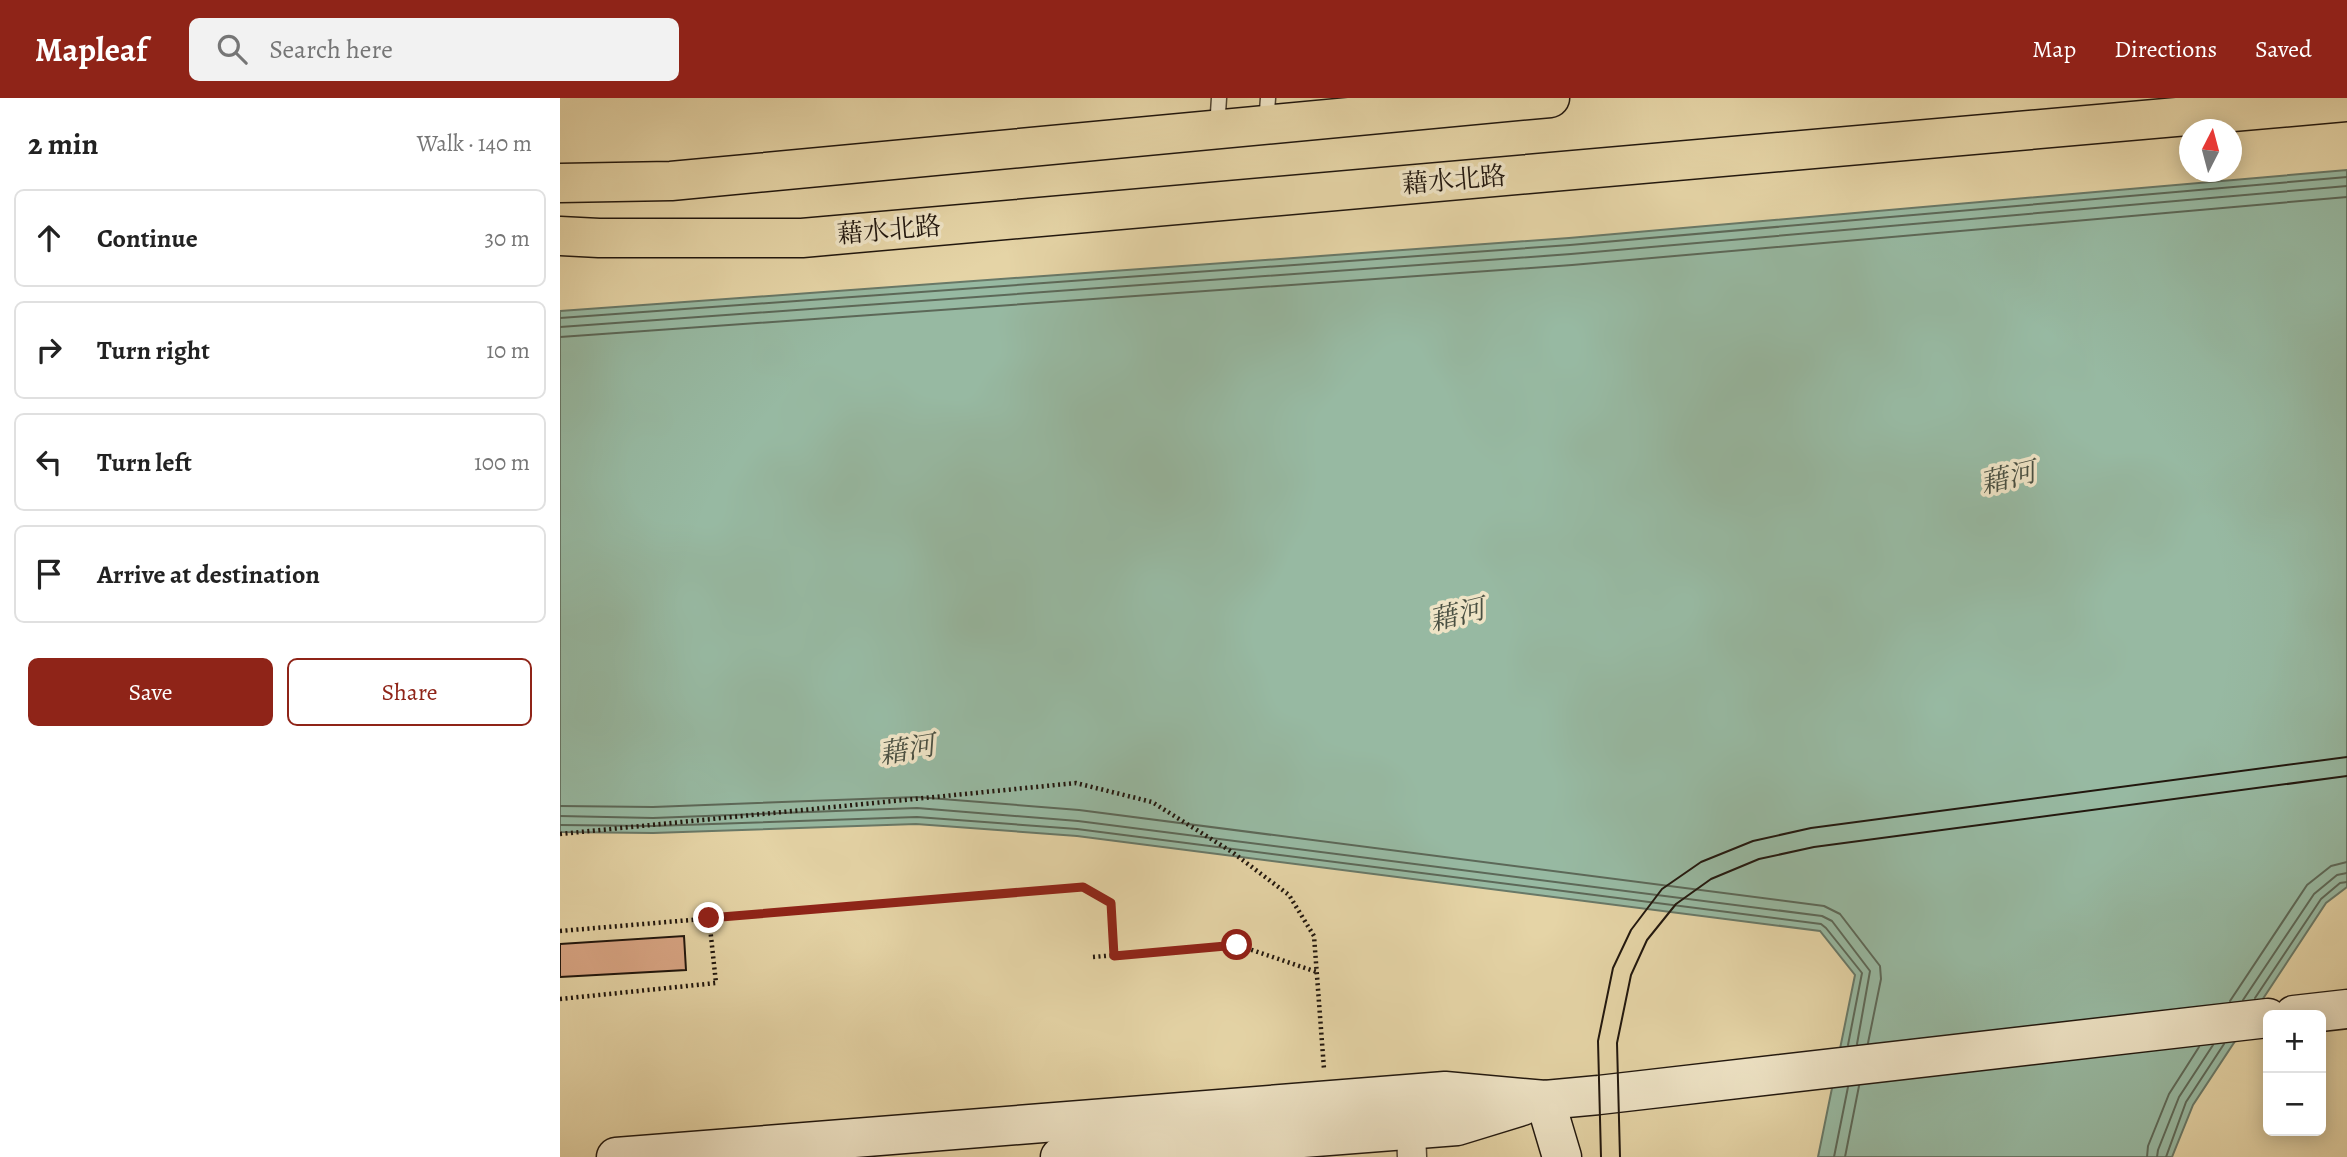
<!DOCTYPE html>
<meta charset="utf-8">
<style>
:root{--surface:#fff;--page:#f2f2f2;--text:#222;--muted:#767676;--line:#e0e0e0;--accent:#8f2418}
body{margin:0;font-family:Alegreya,"Noto Serif SC",serif;background:var(--page);color:var(--text)}
.controls{position:absolute;right:21px;bottom:21px;display:grid;overflow:hidden;border-radius:10px;box-shadow:0 4px 18px #0003}
.controls button{width:63px;height:63px;display:grid;place-items:center;padding:0;border:0;border-bottom:2px solid var(--line);background:var(--surface);color:var(--text);font:35px sans-serif}
.compass{position:absolute;left:1619px;top:21px;width:63px;height:63px;border-radius:50%;background:var(--surface);box-shadow:0 4px 18px #0003;rotate:6deg}
.stop{position:absolute;width:21px;height:21px;margin:-16px;border:5px solid #8f2418;border-radius:50%;background:#fff}
.stop.end{background:#8f2418;border-color:#fff;box-shadow:0 2px 7px #0008}
.list{margin:0;padding:0;list-style:none}
h2{display:flex;justify-content:space-between;align-items:center;height:91px;margin:0;padding:0 28px;font-size:30px}
h2 small{font-size:23px;font-weight:400;color:var(--muted)}
.list li{display:grid;grid-template-columns:46px 1fr auto;gap:21px;align-items:center;box-sizing:border-box;height:98px;margin:0 14px 14px;padding:0 14px;border:2px solid var(--line);border-radius:10px}
.list b{display:block;font-size:26px;white-space:nowrap}
.list em{font-size:23px;font-style:normal;color:var(--muted)}
.actions{display:flex;gap:14px;padding:21px 28px}
.actions a{flex:1;padding:16px 0;border:2px solid var(--accent);border-radius:10px;text-align:center;font-size:24px;color:var(--accent)}
.actions .main{background:var(--accent);color:#fff}
.icon{flex:none;width:38px;height:38px;fill:none;stroke:currentColor;stroke-width:2;stroke-linecap:round;stroke-linejoin:round}
.map{position:relative;flex:none;width:1787px;height:1059px;overflow:hidden}
header{display:flex;align-items:center;gap:42px;box-sizing:border-box;height:98px;padding:0 35px;background:var(--accent);color:#fff}
header strong{font-size:33px}
nav{display:flex;gap:38px;margin-inline-start:auto;font-size:24px}
.search{width:490px;height:63px;background:var(--page);display:flex;align-items:center;gap:18px;box-sizing:border-box;padding:0 24px;border-radius:10px;color:var(--muted);font-size:26px}
main{display:flex}
aside{flex:1;background:var(--surface)}
.map>svg:first-child{display:block}
.water{fill:#97b9a2;stroke:#687867;stroke-width:2}
.lines{fill:none;stroke-linecap:round;stroke-linejoin:round}
.shore{stroke:#5c6858;stroke-width:2}
.building{fill:#d8a584;stroke:#21170e;stroke-width:2}
.lane-casing{stroke:#524634;stroke-width:17}
.street-casing{stroke:#524634;stroke-width:31}
.secondary-casing{stroke:#21170e;stroke-width:41}
.primary-casing{stroke:#21170e;stroke-width:41}
.path{stroke:#21170e;stroke-width:4.5;stroke-dasharray:2 3.5;stroke-linecap:butt}
.lane{stroke:#eee3c5;stroke-width:14}
.street{stroke:#eee3c5;stroke-width:28}
.secondary{stroke:#eee3c5;stroke-width:38}
.primary{stroke:#e5d4a6;stroke-width:38}
.tram{stroke:#21170e;stroke-width:2}
.route{stroke:#8f2418;stroke-width:9}
.labels{text-anchor:middle;dominant-baseline:central;stroke-width:7;stroke-linejoin:round;paint-order:stroke}
.street-label{font-size:26px;fill:#21170e;stroke:#eee3c5}
.water-label{font-size:28px;font-style:italic;fill:#4a5042;stroke:#eee3c5}
</style>
<header>
<strong>Mapleaf</strong>
<div class="search"><svg class="icon" aria-label="search" viewBox="0 0 24 24"><circle cx="10" cy="10" r="6"/><path d="M15 15l6 6"/></svg>Search here</div>
<nav><a>Map</a><a>Directions</a><a>Saved</a></nav>
</header>
<main>
<aside>
<h2>2 min<small>Walk · 140 m</small></h2>
<ul class="list">
<li><svg class="icon" aria-label="ahead" viewBox="0 0 24 24"><path d="M12 20V5M6 11l6-6 6 6"/></svg><div><b>Continue</b></div><em>30 m</em></li>
<li><svg class="icon" aria-label="right" viewBox="0 0 24 24"><path d="M7 20v-9h11M14 6l5 5-5 5"/></svg><div><b>Turn right</b></div><em>10 m</em></li>
<li><svg class="icon" aria-label="left" viewBox="0 0 24 24"><path d="M17 20v-9H6M10 6l-5 5 5 5"/></svg><div><b>Turn left</b></div><em>100 m</em></li>
<li><svg class="icon" aria-label="arrive" viewBox="0 0 24 24"><path d="M6 21V4h12l-3 4 3 4H6"/></svg><div><b>Arrive at destination</b></div></li>
</ul>
<div class="actions"><a class="main">Save</a><a>Share</a></div>
</aside>
<div class="map">
<svg width="1787" height="1059" viewBox="0 0 1787 1059">
<rect width="100%" height="100%" fill="#e5d4a6"/>
<filter id="stains"><feTurbulence type="fractalNoise" baseFrequency=".00286" numOctaves="4"/><feColorMatrix values="0 0 0 0 .2 0 0 0 0 .09 0 0 0 0 .02 0 0 0 .5 -.17"/></filter>
<radialGradient id="worn" r=".72"><stop offset=".6" stop-color="#630" stop-opacity="0"/><stop offset="1" stop-color="#630" stop-opacity=".3"/></radialGradient>
<!-- water -->
<path class="water" d="M1787,72V789L1766,805L1633,1007L1612,1059H1258L1295,877L1260,833L517,738L356,726L93,735L0,734V213L1009,140Z"/>
<g class="lines">
<!-- shore -->
<g class="shore">
<path d="M0,220L1010,147L1787,79"/>
<path d="M0,229L1011,156L1787,88"/>
<path d="M0,239L1012,167L1787,99"/>
<path d="M0,708L93,709L357,699L519,712L1264,808L1280,816L1320,868L1321,881L1308,945"/>
<path d="M0,718L93,720L357,710L518,723L1262,818L1272,823L1310,873L1297,946"/>
<path d="M0,727L93,728L357,719L517,731L1261,826L1266,830L1302,875L1288,947"/>
<path d="M1695,900L1761,801L1780,785L1787,784"/>
<path d="M1683,902L1754,796L1777,777L1787,775"/>
<path d="M1670,903L1747,787L1771,768L1787,764"/>
<path d="M1274,1059L1288,989"/>
<path d="M1285,1059L1299,988"/>
<path d="M1587,1059L1588,1048L1609,996L1639,949"/>
<path d="M1597,1059L1598,1052L1619,999L1653,947"/>
<path d="M1606,1059L1626,1004L1664,946"/>
</g>
</g>
<!-- building -->
<path class="building" d="M124,838L126,872L0,879V846Z"/>
<g class="lines">
<defs>
<g id="lane">
<path d="M706,26L708,0"/>
<path d="M657,30L659,0"/>
</g>
<path id="street" d="M851,1032L852,1059"/>
<g id="secondary">
<path d="M1734,917L1787,911"/>
<path d="M985,1002L1002,1059"/>
<path d="M56,1059L885,993L985,1002L1039,997L1708,920"/>
<path d="M500,1059L897,1028L962,1008"/>
</g>
<g id="primary">
<path d="M0,85L111,83L990,0"/>
<path d="M0,138L39,140H242L1787,4"/>
</g>
</defs>
<!-- lane casing -->
<use href="#lane" class="lane-casing"/>
<!-- street casing -->
<use href="#street" class="street-casing"/>
<!-- secondary casing -->
<use href="#secondary" class="secondary-casing"/>
<!-- primary casing -->
<use href="#primary" class="primary-casing"/>
<!-- path -->
<g class="path">
<path d="M0,736L516,685L592,704L672,754L729,797L754,838L764,971"/>
<path d="M0,833L523,789L551,805L554,858"/>
<path d="M533,859L677,847L757,874"/>
<path d="M0,901L156,885L149,820"/>
</g>
<!-- lane -->
<use href="#lane" class="lane"/>
<!-- street -->
<use href="#street" class="street"/>
<!-- secondary -->
<use href="#secondary" class="secondary"/>
<!-- primary -->
<use href="#primary" class="primary"/>
<!-- tram -->
<g class="tram">
<path d="M1041,1059L1038,943L1053,870L1071,832L1102,791L1141,764L1193,743L1251,730L1787,659"/>
<path d="M1060,1059L1057,945L1071,877L1087,842L1116,806L1151,781L1199,761L1254,749L1787,678"/>
</g>
</g>
<g class="lines">
<!-- route -->
<path class="route" d="M149,820L523,789L551,805L554,858L677,847"/>
</g>
<g class="labels">
<!-- street labels -->
<g class="street-label">
<text transform="translate(894 82) rotate(-5)">藉水北路</text>
<text transform="translate(329 132) rotate(-5)">藉水北路</text>
</g>
<!-- water labels -->
<g class="water-label">
<text transform="translate(1448 380) rotate(-14)">藉河</text>
<text transform="translate(897 517) rotate(-14)">藉河</text>
<text transform="translate(347 652) rotate(-10)">藉河</text>
</g>
</g>
<rect width="100%" height="100%" filter="url(#stains)"/>
<rect width="100%" height="100%" fill="url(#worn)"/>
</svg>
<div class="controls">
<button>+</button>
<button>−</button>
</div>
<svg class="compass" viewBox="-18 -18 36 36"><path d="M0-13l5 13h-10z" fill="#e53935"/><path d="M0 13l5-13h-10z" fill="#767676"/></svg>
<div class="stop" style="left:677px;top:847px"></div>
<div class="stop end" style="left:149px;top:820px"></div>
</div>
</main>
